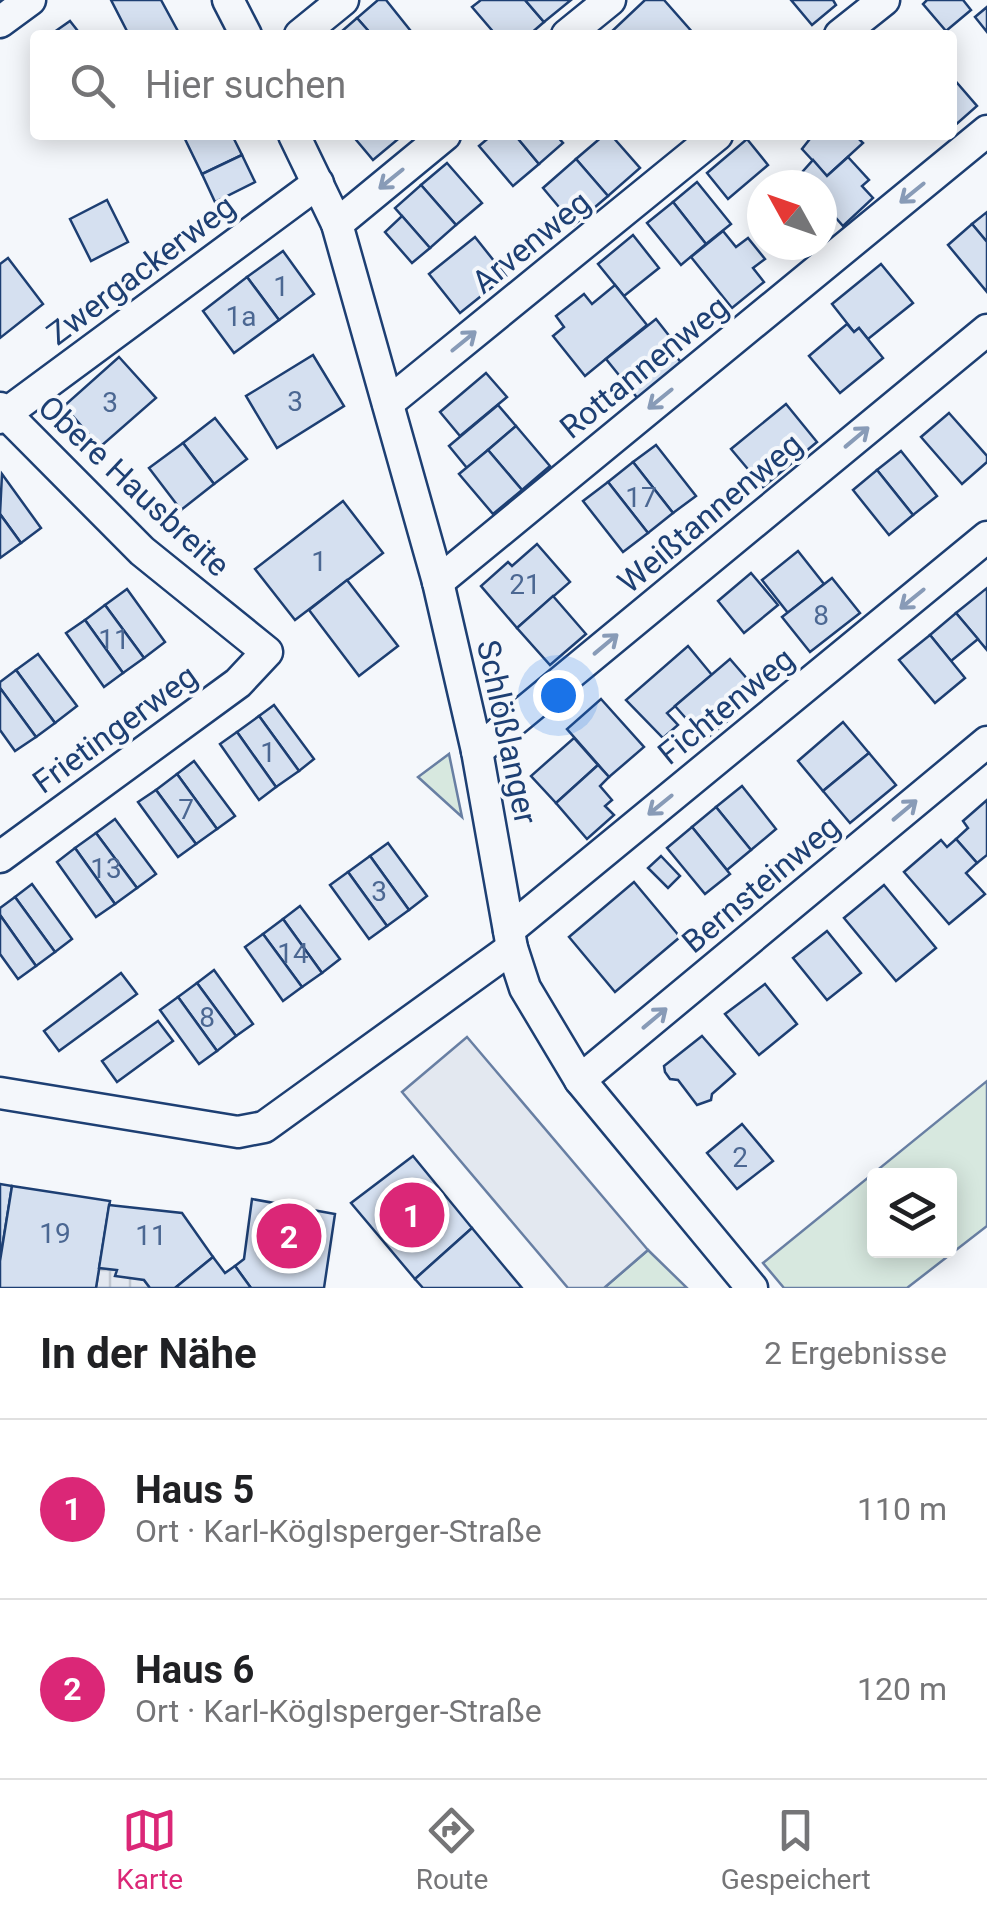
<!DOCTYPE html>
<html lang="de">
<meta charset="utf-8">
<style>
:root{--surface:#fff;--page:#f2f2f2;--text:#202124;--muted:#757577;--line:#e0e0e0;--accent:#db2777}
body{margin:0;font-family:Roboto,sans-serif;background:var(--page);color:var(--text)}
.controls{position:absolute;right:30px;bottom:30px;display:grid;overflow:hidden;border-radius:10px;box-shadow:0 5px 25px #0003}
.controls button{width:90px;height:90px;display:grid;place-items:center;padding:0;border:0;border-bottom:2px solid var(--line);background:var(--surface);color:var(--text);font:50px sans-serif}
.compass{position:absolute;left:747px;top:170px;width:90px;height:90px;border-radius:50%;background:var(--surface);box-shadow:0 5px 25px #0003;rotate:310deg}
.you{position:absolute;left:558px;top:695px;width:35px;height:35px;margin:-25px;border:8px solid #fff;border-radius:50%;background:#1a73e8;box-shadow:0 0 0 15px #1a73e833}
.badge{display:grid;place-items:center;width:65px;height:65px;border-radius:50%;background:var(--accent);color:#fff;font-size:32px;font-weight:700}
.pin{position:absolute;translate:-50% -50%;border:5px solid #fff;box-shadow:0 2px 10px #0006}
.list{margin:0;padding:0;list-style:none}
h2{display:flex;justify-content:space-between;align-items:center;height:130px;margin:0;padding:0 40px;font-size:42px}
h2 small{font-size:32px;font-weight:400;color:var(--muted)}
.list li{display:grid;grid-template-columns:65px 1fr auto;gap:30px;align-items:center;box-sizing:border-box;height:180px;padding:0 40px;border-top:2px solid var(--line)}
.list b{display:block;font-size:38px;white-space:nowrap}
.list p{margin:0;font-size:32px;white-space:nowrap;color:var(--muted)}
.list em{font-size:32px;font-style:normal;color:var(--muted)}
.icon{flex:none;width:55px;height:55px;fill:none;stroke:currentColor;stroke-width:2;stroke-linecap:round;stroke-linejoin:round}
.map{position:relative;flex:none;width:987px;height:1288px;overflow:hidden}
.search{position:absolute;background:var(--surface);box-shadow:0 5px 25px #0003;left:30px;right:30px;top:30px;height:110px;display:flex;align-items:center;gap:25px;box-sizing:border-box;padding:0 35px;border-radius:10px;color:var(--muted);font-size:38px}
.sheet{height:490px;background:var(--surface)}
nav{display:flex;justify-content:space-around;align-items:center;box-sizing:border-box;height:140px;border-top:2px solid var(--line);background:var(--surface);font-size:28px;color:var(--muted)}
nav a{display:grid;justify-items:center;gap:5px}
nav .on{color:var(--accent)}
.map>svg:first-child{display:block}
.grass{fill:#d7e8df;stroke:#687fa3;stroke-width:2.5;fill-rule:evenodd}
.parking{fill:#e3e8f0;stroke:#687fa3;stroke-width:2.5}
.plaza{fill:url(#plaza-grid);stroke:#687fa3;stroke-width:2.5}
.building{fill:#d5e0f0;stroke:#1d3f73;stroke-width:2.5}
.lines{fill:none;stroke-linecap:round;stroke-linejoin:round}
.minor-casing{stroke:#1d3f73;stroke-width:35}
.minor{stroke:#f4f7fb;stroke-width:30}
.oneway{stroke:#889bb7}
.labels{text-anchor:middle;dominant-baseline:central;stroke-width:8;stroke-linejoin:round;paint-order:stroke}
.number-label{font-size:28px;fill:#4b6792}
.street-label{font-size:32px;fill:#1d3f73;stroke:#f4f7fb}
</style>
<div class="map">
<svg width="987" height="1288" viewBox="0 0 987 1288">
<defs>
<pattern id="plaza-grid" width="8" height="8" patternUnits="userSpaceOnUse" patternTransform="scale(2.5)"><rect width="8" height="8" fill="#e3e8f0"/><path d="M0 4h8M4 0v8" fill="none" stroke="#c2c8d1"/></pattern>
</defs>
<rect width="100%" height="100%" fill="#f4f7fb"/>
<!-- grass -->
<g class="grass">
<path d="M449,754L462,817L418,777Z"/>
<path d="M987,1081V1226L907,1288H784L763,1263ZM874,1176H950V1250H874Z"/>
<path d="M648,1250L687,1288H604Z"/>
</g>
<!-- parking -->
<path class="parking" d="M467,1037L648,1250L604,1288H568L402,1092Z"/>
<!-- plaza -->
<path class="plaza" d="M99,1268L117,1270L144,1280L150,1288H96Z"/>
<!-- building -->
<g class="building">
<path d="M111,0H161L180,35H129Z"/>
<path d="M378,0H386L414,35H372L357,18Z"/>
<path d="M481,0H525L544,22L529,35H496L472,7Z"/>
<path d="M525,0H571L544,22Z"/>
<path d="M645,0H664L694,34L608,35Z"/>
<path d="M791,0H833L836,5L812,25Z"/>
<path d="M927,0H963L971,10L946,31L923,4Z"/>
<path d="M987,7V32L975,17Z"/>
<path d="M357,18L372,35H337L341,32Z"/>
<path d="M70,21L81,35H50Z"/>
<path d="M952,77L977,106L952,128Z"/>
<path d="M183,135H232L242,155L202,174Z"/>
<path d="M352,135H403L373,160Z"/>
<path d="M492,135H515L539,164L513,186L479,146Z"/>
<path d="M515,135H556L563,143L539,164Z"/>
<path d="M604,135H611L640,168L608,196L576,159Z"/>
<path d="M813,135H855L863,143L827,176L802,149Z"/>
<path d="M747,139L768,165L728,199L707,173Z"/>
<path d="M242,155L255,182L215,202L202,174Z"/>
<path d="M848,157L869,180L862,186L873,198L843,226L822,202V185H801L796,179L813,160L827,176Z"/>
<path d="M576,159L608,196L574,225L543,188Z"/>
<path d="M447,163L482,203L456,225L421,185Z"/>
<path d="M697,182L731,224L706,244L673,202Z"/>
<path d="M421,185L456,225L430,248L395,208Z"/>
<path d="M107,200L128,242L91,261L70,219Z"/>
<path d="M673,202L706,244L681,265L647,223Z"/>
<path d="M987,212V242L972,224Z"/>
<path d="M402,216L430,248L412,263L385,232Z"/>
<path d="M972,224L987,242V292L948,245Z"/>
<path d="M723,231L736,247L748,238L765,259L753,268L764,282L732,308L691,257Z"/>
<path d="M633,235L659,268L624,296L598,264Z"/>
<path d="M475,237L506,276L460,313L429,274Z"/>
<path d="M283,251L314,294L279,320L247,277Z"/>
<path d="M8,258L43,304L0,338V264Z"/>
<path d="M881,264L913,303L868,339L859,328L854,332L832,304Z"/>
<path d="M247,277L279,320L234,353L203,311Z"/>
<path d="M615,285L647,325L585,376L553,336L564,327L556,316L584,294L592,304Z"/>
<path d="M656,319L674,342L668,346L683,365L639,400L606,359Z"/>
<path d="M847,324L854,332L859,328L883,358L840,393L809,356Z"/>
<path d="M313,355L344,406L277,448L246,396Z"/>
<path d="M119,357L156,398L100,447L64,406Z"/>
<path d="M486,373L507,397L460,436L440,412Z"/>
<path d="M786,404L817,442L763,487L731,449Z"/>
<path d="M498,405L516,426L467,468L449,446Z"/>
<path d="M949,413L987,456V462L962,484L921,437Z"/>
<path d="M215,418L247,459L214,484L183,443Z"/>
<path d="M516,426L550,466L522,490L488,450Z"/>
<path d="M183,443L214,484L181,510L149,468Z"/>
<path d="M656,445L696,496L673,513L633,462Z"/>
<path d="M488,450L522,490L493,514L459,474Z"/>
<path d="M901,451L937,496L913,515L877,470Z"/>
<path d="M633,462L673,513L648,533L608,482Z"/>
<path d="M877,470L913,515L889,535L853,490Z"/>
<path d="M2,474L41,528L21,543L0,514Z"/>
<path d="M608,482L648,533L623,552L583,501Z"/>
<path d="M343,501L383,553L295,620L255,569Z"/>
<path d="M0,514L21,543L0,558Z"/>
<path d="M537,544L570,582L517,628L481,586L508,562L512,566Z"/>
<path d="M798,551L824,584L788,613L762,580Z"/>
<path d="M751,573L778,605L744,633L718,601Z"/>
<path d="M832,578L860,613L810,652L782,617Z"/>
<path d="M347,580L398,646L359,676L309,610Z"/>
<path d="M987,588V650L956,613Z"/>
<path d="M127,589L165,642L144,658L105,605Z"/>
<path d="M553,596L586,634L550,665L517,628Z"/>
<path d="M105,605L144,658L123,673L85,620Z"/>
<path d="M956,613L978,639L951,661L930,635Z"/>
<path d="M85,620L123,673L104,687L66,633Z"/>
<path d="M930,635L965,678L935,703L899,660Z"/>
<path d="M688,646L712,675L667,713L678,725L663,738L626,700Z"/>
<path d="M38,654L77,706L55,723L16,670Z"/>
<path d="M730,659L749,681L728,698L739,711L705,740L675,706Z"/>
<path d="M16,670L55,723L36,737L0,688V682Z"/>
<path d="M0,688L36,737L15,751L0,730Z"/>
<path d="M601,699L644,747L609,777L567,729Z"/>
<path d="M274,705L314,759L299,771L259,716Z"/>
<path d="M259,716L299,771L276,787L237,732Z"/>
<path d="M843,722L869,753L823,791L798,761Z"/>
<path d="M237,732L276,787L259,800L220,744Z"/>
<path d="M574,738L598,765L556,803L531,776Z"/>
<path d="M869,753L896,785L850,823L823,791Z"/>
<path d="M194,761L235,816L217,829L177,774Z"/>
<path d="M598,765L609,777L600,786L612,800L605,806L614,815L587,839L556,803Z"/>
<path d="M177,774L217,829L196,844L156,790Z"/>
<path d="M742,786L776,829L751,850L716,807Z"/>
<path d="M156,790L196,844L178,857L138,802Z"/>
<path d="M987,800V855L977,863L956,839L968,828L963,821Z"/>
<path d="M716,807L751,850L727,870L692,827Z"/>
<path d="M115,819L156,874L137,888L96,833Z"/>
<path d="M692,827L730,874L705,894L667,848Z"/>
<path d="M96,833L137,888L115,904L75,848Z"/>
<path d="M956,839L977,863L966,873L985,894L949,924L904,872L941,840L947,847Z"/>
<path d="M388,843L427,896L409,910L370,856Z"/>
<path d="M75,848L115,904L96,917L57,862Z"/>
<path d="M370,856L409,910L387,926L348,872Z"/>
<path d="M661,856L680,876L668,888L648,868Z"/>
<path d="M348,872L387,926L369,939L330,885Z"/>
<path d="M634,882L680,937L615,992L569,937Z"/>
<path d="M32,884L72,939L55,952L15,897Z"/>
<path d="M884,885L936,948L896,981L844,918Z"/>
<path d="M15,897L55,952L36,966L0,915V908Z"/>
<path d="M300,906L340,959L322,973L283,919Z"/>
<path d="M0,915L36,966L18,979L0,954Z"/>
<path d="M283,919L322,973L302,987L263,934Z"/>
<path d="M827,931L861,973L827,1000L793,958Z"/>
<path d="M263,934L302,987L283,1001L245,947Z"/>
<path d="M214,970L253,1024L236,1036L197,983Z"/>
<path d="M121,973L137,994L59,1051L44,1031Z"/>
<path d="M197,983L236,1036L217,1051L178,997Z"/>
<path d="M765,984L797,1024L759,1055L725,1014Z"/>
<path d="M178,997L217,1051L199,1064L160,1010Z"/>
<path d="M158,1021L173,1041L117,1082L102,1061Z"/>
<path d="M702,1036L735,1074L712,1094L711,1100L697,1105L678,1080L670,1079L665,1072L664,1066Z"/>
<path d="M742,1124L773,1161L737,1189L707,1153Z"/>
<path d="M413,1156L472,1228L415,1279L351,1203Z"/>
<path d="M0,1184L12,1186L0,1261Z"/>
<path d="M12,1186L110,1201L96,1288H0V1261Z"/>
<path d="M252,1199L335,1214L324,1288H251L235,1266L244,1259Z"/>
<path d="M109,1205L182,1213L213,1257L175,1288H150L144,1280L115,1276L117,1270L99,1268Z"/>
<path d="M472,1228L522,1288H423L415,1279Z"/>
<path d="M213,1257L225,1273L235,1266L251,1288H175Z"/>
</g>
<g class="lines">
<defs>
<g id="minor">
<path d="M228,0L246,35"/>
<path d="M0,22L30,0"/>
<path d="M300,35L343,0"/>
<path d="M567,35L610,0"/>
<path d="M840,35L884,0"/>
<path d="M294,135L337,224L438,582L477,751L512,948L525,988L580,1080L752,1288"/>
<path d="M337,224L445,135"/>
<path d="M388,403L717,135"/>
<path d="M0,408L142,551L267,652L238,683L0,857"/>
<path d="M0,418L318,183"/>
<path d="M438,582L987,131"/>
<path d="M477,751L987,330"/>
<path d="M509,930L987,537"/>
<path d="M580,1080L987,742"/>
<path d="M0,1093L238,1132L264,1127L512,948"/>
</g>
</defs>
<!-- minor casing -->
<use href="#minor" class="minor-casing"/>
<!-- minor -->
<use href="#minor" class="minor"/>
</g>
<!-- one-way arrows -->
<defs><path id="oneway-shaft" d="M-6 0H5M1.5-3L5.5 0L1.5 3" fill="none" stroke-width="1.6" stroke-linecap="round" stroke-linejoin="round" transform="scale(2.5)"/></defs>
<g class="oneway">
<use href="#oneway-shaft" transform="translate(391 179) rotate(141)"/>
<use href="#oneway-shaft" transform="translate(912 193) rotate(141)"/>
<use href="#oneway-shaft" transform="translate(464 341) rotate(-39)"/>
<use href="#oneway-shaft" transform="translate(660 399) rotate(141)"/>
<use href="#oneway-shaft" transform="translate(857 437) rotate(-40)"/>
<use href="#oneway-shaft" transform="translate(912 599) rotate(141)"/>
<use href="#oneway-shaft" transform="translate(606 644) rotate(-40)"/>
<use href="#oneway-shaft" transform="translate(660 805) rotate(141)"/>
<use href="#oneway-shaft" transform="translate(905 810) rotate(-40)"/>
<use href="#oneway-shaft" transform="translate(655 1018) rotate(-40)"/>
</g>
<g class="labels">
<!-- number labels -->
<g class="number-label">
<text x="281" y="286">1</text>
<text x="241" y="316">1a</text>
<text x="295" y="401">3</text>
<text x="110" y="402">3</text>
<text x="641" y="497">17</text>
<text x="319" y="561">1</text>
<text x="525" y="584">21</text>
<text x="821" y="615">8</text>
<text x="114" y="639">11</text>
<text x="268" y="752">1</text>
<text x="186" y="809">7</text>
<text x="106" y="868">13</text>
<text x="379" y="891">3</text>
<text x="293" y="953">14</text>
<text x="207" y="1017">8</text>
<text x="740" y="1157">2</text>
<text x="55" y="1233">19</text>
<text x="151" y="1235">11</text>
</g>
<!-- street labels -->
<g class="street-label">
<text transform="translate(531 242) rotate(-39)">Arvenweg</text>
<text transform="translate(141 270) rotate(-37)">Zwergackerweg</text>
<text transform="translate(644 367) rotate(-39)">Rottannenweg</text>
<text transform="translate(134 486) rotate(43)">Obere Hausbreite</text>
<text transform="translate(710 513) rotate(-40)">Weißtannenweg</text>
<text transform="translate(726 706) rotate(-39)">Fichtenweg</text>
<text transform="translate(115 729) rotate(-36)">Frietingerweg</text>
<text transform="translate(507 732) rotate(78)">Schlößlanger</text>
<text transform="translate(761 884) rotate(-40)">Bernsteinweg</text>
</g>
</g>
</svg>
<div class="controls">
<button><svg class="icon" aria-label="layers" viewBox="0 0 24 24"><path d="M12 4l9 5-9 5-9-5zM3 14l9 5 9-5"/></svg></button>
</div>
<svg class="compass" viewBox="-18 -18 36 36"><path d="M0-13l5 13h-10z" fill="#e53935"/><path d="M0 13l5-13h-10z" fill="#757577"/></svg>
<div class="you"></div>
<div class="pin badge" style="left:412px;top:1215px">1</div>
<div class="pin badge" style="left:289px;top:1236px">2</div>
<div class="search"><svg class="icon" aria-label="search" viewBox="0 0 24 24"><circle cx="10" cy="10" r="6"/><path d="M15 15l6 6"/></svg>Hier suchen</div>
</div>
<section class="sheet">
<h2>In der Nähe<small>2 Ergebnisse</small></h2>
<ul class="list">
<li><span class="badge">1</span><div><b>Haus 5</b><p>Ort · Karl-Köglsperger-Straße</p></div><em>110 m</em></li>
<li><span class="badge">2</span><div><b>Haus 6</b><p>Ort · Karl-Köglsperger-Straße</p></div><em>120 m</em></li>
</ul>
</section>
<nav>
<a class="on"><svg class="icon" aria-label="map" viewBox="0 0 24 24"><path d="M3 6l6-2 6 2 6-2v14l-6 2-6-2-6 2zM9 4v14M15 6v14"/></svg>Karte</a>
<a><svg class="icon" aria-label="directions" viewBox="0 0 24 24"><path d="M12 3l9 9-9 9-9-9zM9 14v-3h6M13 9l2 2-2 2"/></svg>Route</a>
<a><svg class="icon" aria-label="saved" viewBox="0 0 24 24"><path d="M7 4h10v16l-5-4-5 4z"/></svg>Gespeichert</a>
</nav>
